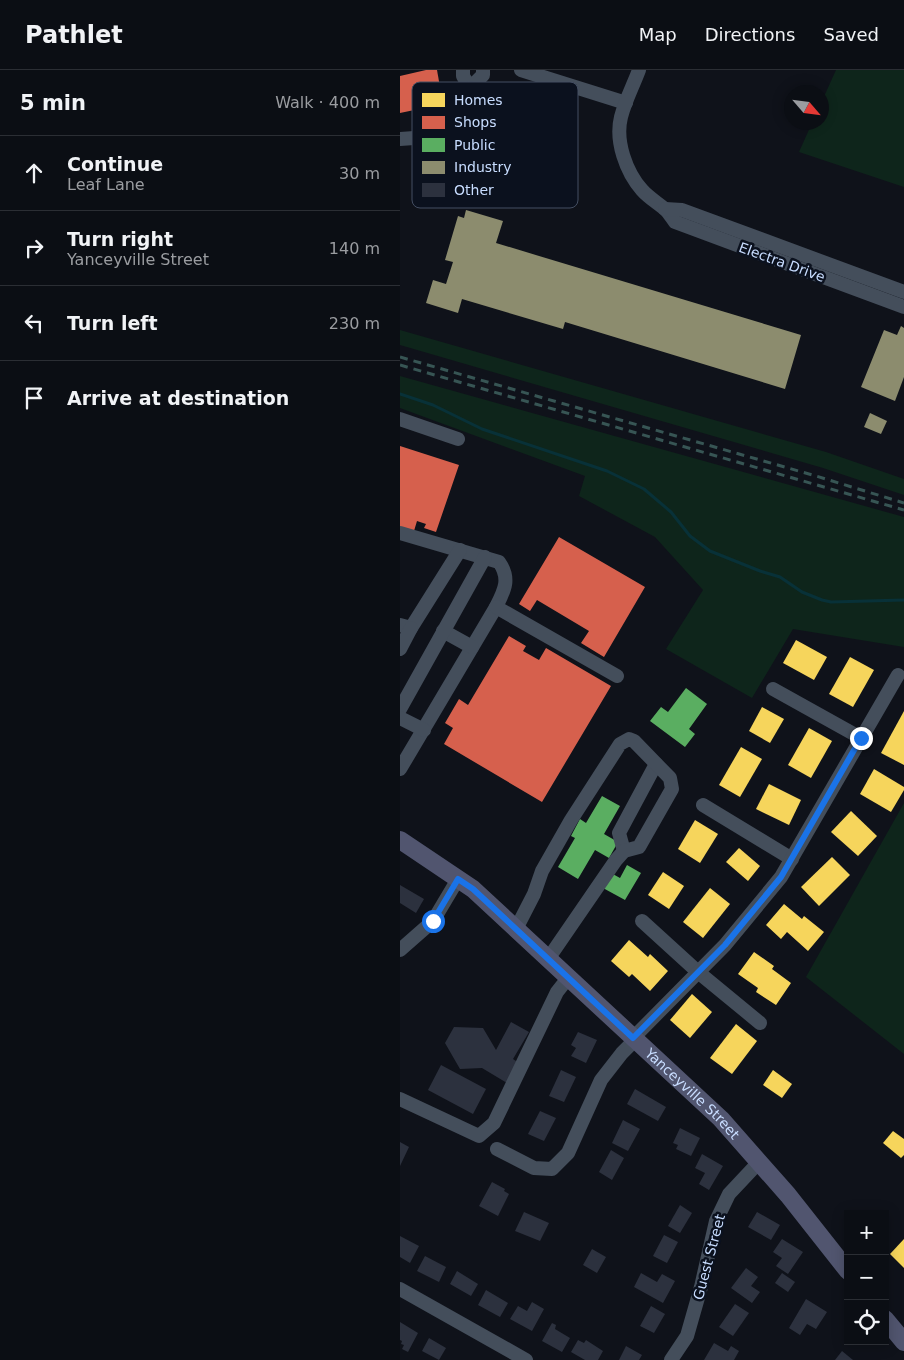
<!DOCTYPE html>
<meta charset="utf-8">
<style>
:root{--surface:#0b0e14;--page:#191c22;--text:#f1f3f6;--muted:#9a9ca0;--line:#2b2e34}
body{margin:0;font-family:"DejaVu Sans",sans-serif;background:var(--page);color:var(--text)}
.controls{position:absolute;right:15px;bottom:15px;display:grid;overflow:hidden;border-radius:0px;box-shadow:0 2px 12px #0003}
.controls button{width:45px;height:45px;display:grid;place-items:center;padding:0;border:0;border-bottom:1px solid var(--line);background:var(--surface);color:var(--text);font:25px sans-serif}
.compass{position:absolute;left:384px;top:15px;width:45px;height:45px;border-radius:50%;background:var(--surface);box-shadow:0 2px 12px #0003;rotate:118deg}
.stop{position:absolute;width:15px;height:15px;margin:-11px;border:4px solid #1a73e8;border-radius:50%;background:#fff}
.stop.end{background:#1a73e8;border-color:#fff;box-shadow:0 1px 5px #0008}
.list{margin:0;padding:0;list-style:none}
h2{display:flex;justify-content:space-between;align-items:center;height:65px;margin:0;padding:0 20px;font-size:21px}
h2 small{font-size:16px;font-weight:400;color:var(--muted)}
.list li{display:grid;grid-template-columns:32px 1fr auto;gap:15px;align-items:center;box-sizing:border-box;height:75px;padding:0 20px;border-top:1px solid var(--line)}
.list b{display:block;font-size:19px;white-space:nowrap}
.list p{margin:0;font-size:16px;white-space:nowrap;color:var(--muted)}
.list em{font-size:16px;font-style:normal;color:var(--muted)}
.icon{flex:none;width:28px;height:28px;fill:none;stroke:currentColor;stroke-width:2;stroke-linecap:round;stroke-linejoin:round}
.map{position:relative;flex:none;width:504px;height:1290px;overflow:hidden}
header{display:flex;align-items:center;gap:30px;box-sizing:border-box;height:70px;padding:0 25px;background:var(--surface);border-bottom:1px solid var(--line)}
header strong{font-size:24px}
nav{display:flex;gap:28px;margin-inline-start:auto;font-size:18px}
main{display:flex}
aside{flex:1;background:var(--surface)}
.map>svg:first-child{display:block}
.green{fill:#0e251b}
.homes{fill:#f6d55c}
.shops{fill:#d6604d}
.public{fill:#5aae61}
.industry{fill:#8c8c6e}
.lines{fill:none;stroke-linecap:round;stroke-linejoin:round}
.stream{stroke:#083138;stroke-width:3}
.building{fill:#2c313e}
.minor{stroke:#444e5b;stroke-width:14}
.major{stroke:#51556f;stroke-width:18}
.rail{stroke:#375554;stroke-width:3;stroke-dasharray:8 6;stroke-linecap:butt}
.route{stroke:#1a73e8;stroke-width:6}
.labels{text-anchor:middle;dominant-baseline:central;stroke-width:5;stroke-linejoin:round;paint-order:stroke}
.street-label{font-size:14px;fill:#c8ddff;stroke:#0b111e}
.key{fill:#0b111e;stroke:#444e62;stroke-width:1}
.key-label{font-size:14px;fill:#c8ddff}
</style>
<header>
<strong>Pathlet</strong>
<nav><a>Map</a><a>Directions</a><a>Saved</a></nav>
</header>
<main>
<aside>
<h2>5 min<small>Walk · 400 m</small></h2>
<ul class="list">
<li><svg class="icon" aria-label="ahead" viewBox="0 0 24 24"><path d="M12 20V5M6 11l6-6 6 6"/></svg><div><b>Continue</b><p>Leaf Lane</p></div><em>30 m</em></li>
<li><svg class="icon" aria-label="right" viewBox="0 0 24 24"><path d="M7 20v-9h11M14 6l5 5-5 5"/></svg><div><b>Turn right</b><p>Yanceyville Street</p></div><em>140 m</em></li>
<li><svg class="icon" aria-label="left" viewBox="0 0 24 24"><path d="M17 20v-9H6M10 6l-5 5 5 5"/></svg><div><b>Turn left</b></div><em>230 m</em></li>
<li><svg class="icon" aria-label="arrive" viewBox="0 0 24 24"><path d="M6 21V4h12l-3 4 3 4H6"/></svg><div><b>Arrive at destination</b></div></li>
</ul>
</aside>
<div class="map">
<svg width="504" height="1290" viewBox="0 0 504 1290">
<rect width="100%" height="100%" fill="#0f121a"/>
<!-- green -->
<g class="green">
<path d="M436,0H504V117L399,82L412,53L422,52V31Z"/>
<path d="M0,260L426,382L504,409V425L423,398L0,275Z"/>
<path d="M0,306L504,447V577L393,559L352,628L266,579L303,520L255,467L179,426L185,406L0,338Z"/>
<path d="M504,733V984L406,907Z"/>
</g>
<!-- homes -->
<g class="homes">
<path d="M396,570L427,587L414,610L383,593Z"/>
<path d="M450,587L474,600L453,637L429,624Z"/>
<path d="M362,637L384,649L370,673L349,661Z"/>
<path d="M504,641V695L481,683Z"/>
<path d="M409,658L432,671L411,708L388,695Z"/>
<path d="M341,677L362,689L340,727L319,715Z"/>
<path d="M474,699L504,717V720L491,742L460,724Z"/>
<path d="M369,714L401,730L389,755L356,739Z"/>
<path d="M451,741L477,766L458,786L431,762Z"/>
<path d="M295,750L318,764L300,793L278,779Z"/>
<path d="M339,778L360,796L348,811L326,792Z"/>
<path d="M432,787L450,805L419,836L401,817Z"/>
<path d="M263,802L284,816L269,839L248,825Z"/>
<path d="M310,818L330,834L303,868L283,852Z"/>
<path d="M384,834L402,849L404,846L424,862L408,881L387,862L381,869L366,855Z"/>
<path d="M229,870L248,887L250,884L268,901L250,921L232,904L229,907L211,891Z"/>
<path d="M354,882L374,896L372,899L391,913L376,935L356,922L358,918L338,904Z"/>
<path d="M292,924L312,942L290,968L270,950Z"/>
<path d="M336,954L357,971L332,1004L310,988Z"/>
<path d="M373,1000L392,1014L382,1028L363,1015Z"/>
<path d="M493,1061L504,1069V1085L501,1088L483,1073Z"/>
<path d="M504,1169V1198L490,1184Z"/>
</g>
<!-- shops -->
<g class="shops">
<path d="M26,0H37L43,34L0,43V6Z"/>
<path d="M0,376L59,395L36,462L24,458L26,454L17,451L14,461L0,457Z"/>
<path d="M159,467L245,517L204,587L181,573L189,561L137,530L130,541L119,534Z"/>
<path d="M109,566L126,576L123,581L139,590L146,578L211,616L142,732L44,674L53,658L45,653L59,629L68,635Z"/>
</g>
<!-- public -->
<g class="public">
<path d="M286,618L307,634L289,659L295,664L285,677L250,651L261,637L268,642Z"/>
<path d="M202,726L220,736L204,764L218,772L209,788L195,780L178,809L158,797L175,768L171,766L180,749L186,753Z"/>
<path d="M227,795L241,803L225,830L203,818L211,803L220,808Z"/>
</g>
<!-- industry -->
<g class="industry">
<path d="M66,140L103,151L96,173L401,265L385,319L165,252L163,259L62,229L58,243L26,233L33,210L46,214L53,192L45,190L58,146L64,148Z"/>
<path d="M501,256L504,258V307L495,331L461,317L484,260L497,265Z"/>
<path d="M470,343L487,351L481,364L464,357Z"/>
</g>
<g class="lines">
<!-- stream -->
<path class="stream" d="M0,324L33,335L82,359L207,401L244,419L271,442L290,466L310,481L360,501L380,507L402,522L422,530L431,532L504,530"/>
</g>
<!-- building -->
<g class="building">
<path d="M0,815L24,829L16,843L0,833Z"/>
<path d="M111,952L129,962L113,989L119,993L107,1013L82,998L60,999L45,973L54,957L83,958L96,980Z"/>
<path d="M178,962L197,970L186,993L171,986L176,978L171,975Z"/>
<path d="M41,995L86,1019L73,1044L28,1020Z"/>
<path d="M161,1000L176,1007L164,1032L149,1026Z"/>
<path d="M235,1019L266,1037L258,1051L227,1034Z"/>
<path d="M140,1041L156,1048L144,1071L128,1064Z"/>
<path d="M223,1050L240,1059L228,1081L212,1073Z"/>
<path d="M280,1058L300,1068L291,1086L276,1079L278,1075L273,1073Z"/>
<path d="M0,1072L9,1077L0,1096Z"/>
<path d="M211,1080L224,1088L212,1110L199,1102Z"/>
<path d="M302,1084L323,1096L309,1120L299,1114L305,1103L295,1098Z"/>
<path d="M92,1112L105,1119L104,1121L109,1124L98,1146L79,1136Z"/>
<path d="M280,1135L292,1143L280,1163L268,1156Z"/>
<path d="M124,1142L149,1153L140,1171L115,1161Z"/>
<path d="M357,1142L380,1155L371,1170L348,1157Z"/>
<path d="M264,1165L278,1172L267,1193L253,1186Z"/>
<path d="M0,1166L19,1176L10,1193L0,1187Z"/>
<path d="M382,1169L403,1182L388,1204L376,1196L382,1188L373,1182Z"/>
<path d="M192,1179L206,1187L197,1203L183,1195Z"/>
<path d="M25,1186L46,1197L39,1212L17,1201Z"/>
<path d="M346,1198L358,1207L351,1216L360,1222L352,1233L331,1218Z"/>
<path d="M57,1201L78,1214L71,1226L50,1214Z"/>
<path d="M241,1203L257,1212L262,1204L275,1211L263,1233L234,1217Z"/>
<path d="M382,1203L395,1212L388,1222L375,1213Z"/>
<path d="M86,1220L108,1233L100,1247L78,1235Z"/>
<path d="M406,1229L427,1242L416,1259L407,1254L400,1265L389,1258Z"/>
<path d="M132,1232L144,1239L132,1261L110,1249L118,1236L127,1241Z"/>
<path d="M335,1234L349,1243L333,1266L319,1257Z"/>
<path d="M251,1236L265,1244L254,1263L240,1256Z"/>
<path d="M0,1252L18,1263L8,1282L2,1279L4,1275L1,1274L2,1271L0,1270Z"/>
<path d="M152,1253L156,1255L155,1259L170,1268L162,1282L142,1271Z"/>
<path d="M29,1268L46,1278L39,1290L22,1281Z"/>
<path d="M178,1270L184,1273L186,1270L203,1281L198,1290H185L171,1282Z"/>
<path d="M314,1273L328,1281L331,1276L339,1281L334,1290H304Z"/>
<path d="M226,1276L242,1285L239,1290H219Z"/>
<path d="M442,1281L453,1290H435Z"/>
</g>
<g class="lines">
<!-- minor -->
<g class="minor">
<path d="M63,0V6L70,18L83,5V0"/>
<path d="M121,0L226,33"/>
<path d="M239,0C233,16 225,31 221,47C215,71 226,102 242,120C249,128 258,133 266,140C269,143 272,148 275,152L504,237"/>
<path d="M0,69L28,67L52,55L66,37L70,18"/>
<path d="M265,139L282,140L504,222"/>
<path d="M0,349L58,369"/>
<path d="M0,463L99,492C111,509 104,521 96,537L0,699"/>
<path d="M96,537L217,606"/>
<path d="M0,555L11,558L60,480"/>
<path d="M43,561L72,577"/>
<path d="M0,579L11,558"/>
<path d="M373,619L461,668"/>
<path d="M0,639L85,487"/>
<path d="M0,648L24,660"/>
<path d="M303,735L392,789"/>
<path d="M224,781L219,763L256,694"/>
<path d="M242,851L298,902L360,953"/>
<path d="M116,859L134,824L142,801L171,750L220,674L229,669L234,671L270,708L272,719L239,777L224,781L216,790L148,889"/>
<path d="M0,880L33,851L58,809"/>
<path d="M233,968L325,875L381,807L498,605"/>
<path d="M0,1029L79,1066L94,1053L157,922L168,908"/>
<path d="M97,1079L134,1098L152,1099L168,1083L201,1010L222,983L235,970"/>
<path d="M0,1219L126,1290"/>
<path d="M271,1290L287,1266L301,1217L316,1151L329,1124L359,1092"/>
</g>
<!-- major -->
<g class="major">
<path id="s1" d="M0,770L73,819L321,1049L388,1125L448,1201"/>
<path d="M485,1249L504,1272"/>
</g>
<!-- rail -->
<g class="rail">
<path d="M0,287L416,406L504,433"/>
<path d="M0,295L504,440"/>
</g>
</g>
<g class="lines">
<!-- route -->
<path class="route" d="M33,851L58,809L73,819L233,968L325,875L381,807L461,668"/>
</g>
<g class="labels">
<!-- street labels -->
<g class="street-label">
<text transform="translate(382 192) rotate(20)">Electra Drive</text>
<text stroke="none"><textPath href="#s1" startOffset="388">Yanceyville Street</textPath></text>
<text transform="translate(309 1187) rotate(-75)">Guest Street</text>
</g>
</g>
<!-- legend -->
<rect x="12" y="12" width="166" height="126" rx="8" class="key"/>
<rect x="22" y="23" width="23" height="14" fill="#f6d55c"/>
<rect x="22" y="46" width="23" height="13" fill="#d6604d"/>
<rect x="22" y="68" width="23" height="14" fill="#5aae61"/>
<rect x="22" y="91" width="23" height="13" fill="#8c8c6e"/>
<rect x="22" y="113" width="23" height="14" fill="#2c313e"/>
<g class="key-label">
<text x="54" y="35">Homes</text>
<text x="54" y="57">Shops</text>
<text x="54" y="80">Public</text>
<text x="54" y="102">Industry</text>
<text x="54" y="125">Other</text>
</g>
</svg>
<div class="controls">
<button>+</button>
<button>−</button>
<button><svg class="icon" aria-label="locate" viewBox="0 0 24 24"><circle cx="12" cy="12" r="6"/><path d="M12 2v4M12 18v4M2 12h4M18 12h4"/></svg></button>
</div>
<svg class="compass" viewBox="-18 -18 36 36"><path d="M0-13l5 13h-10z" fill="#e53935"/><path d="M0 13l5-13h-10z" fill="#9a9ca0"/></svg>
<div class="stop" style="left:33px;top:851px"></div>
<div class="stop end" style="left:461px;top:668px"></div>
</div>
</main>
